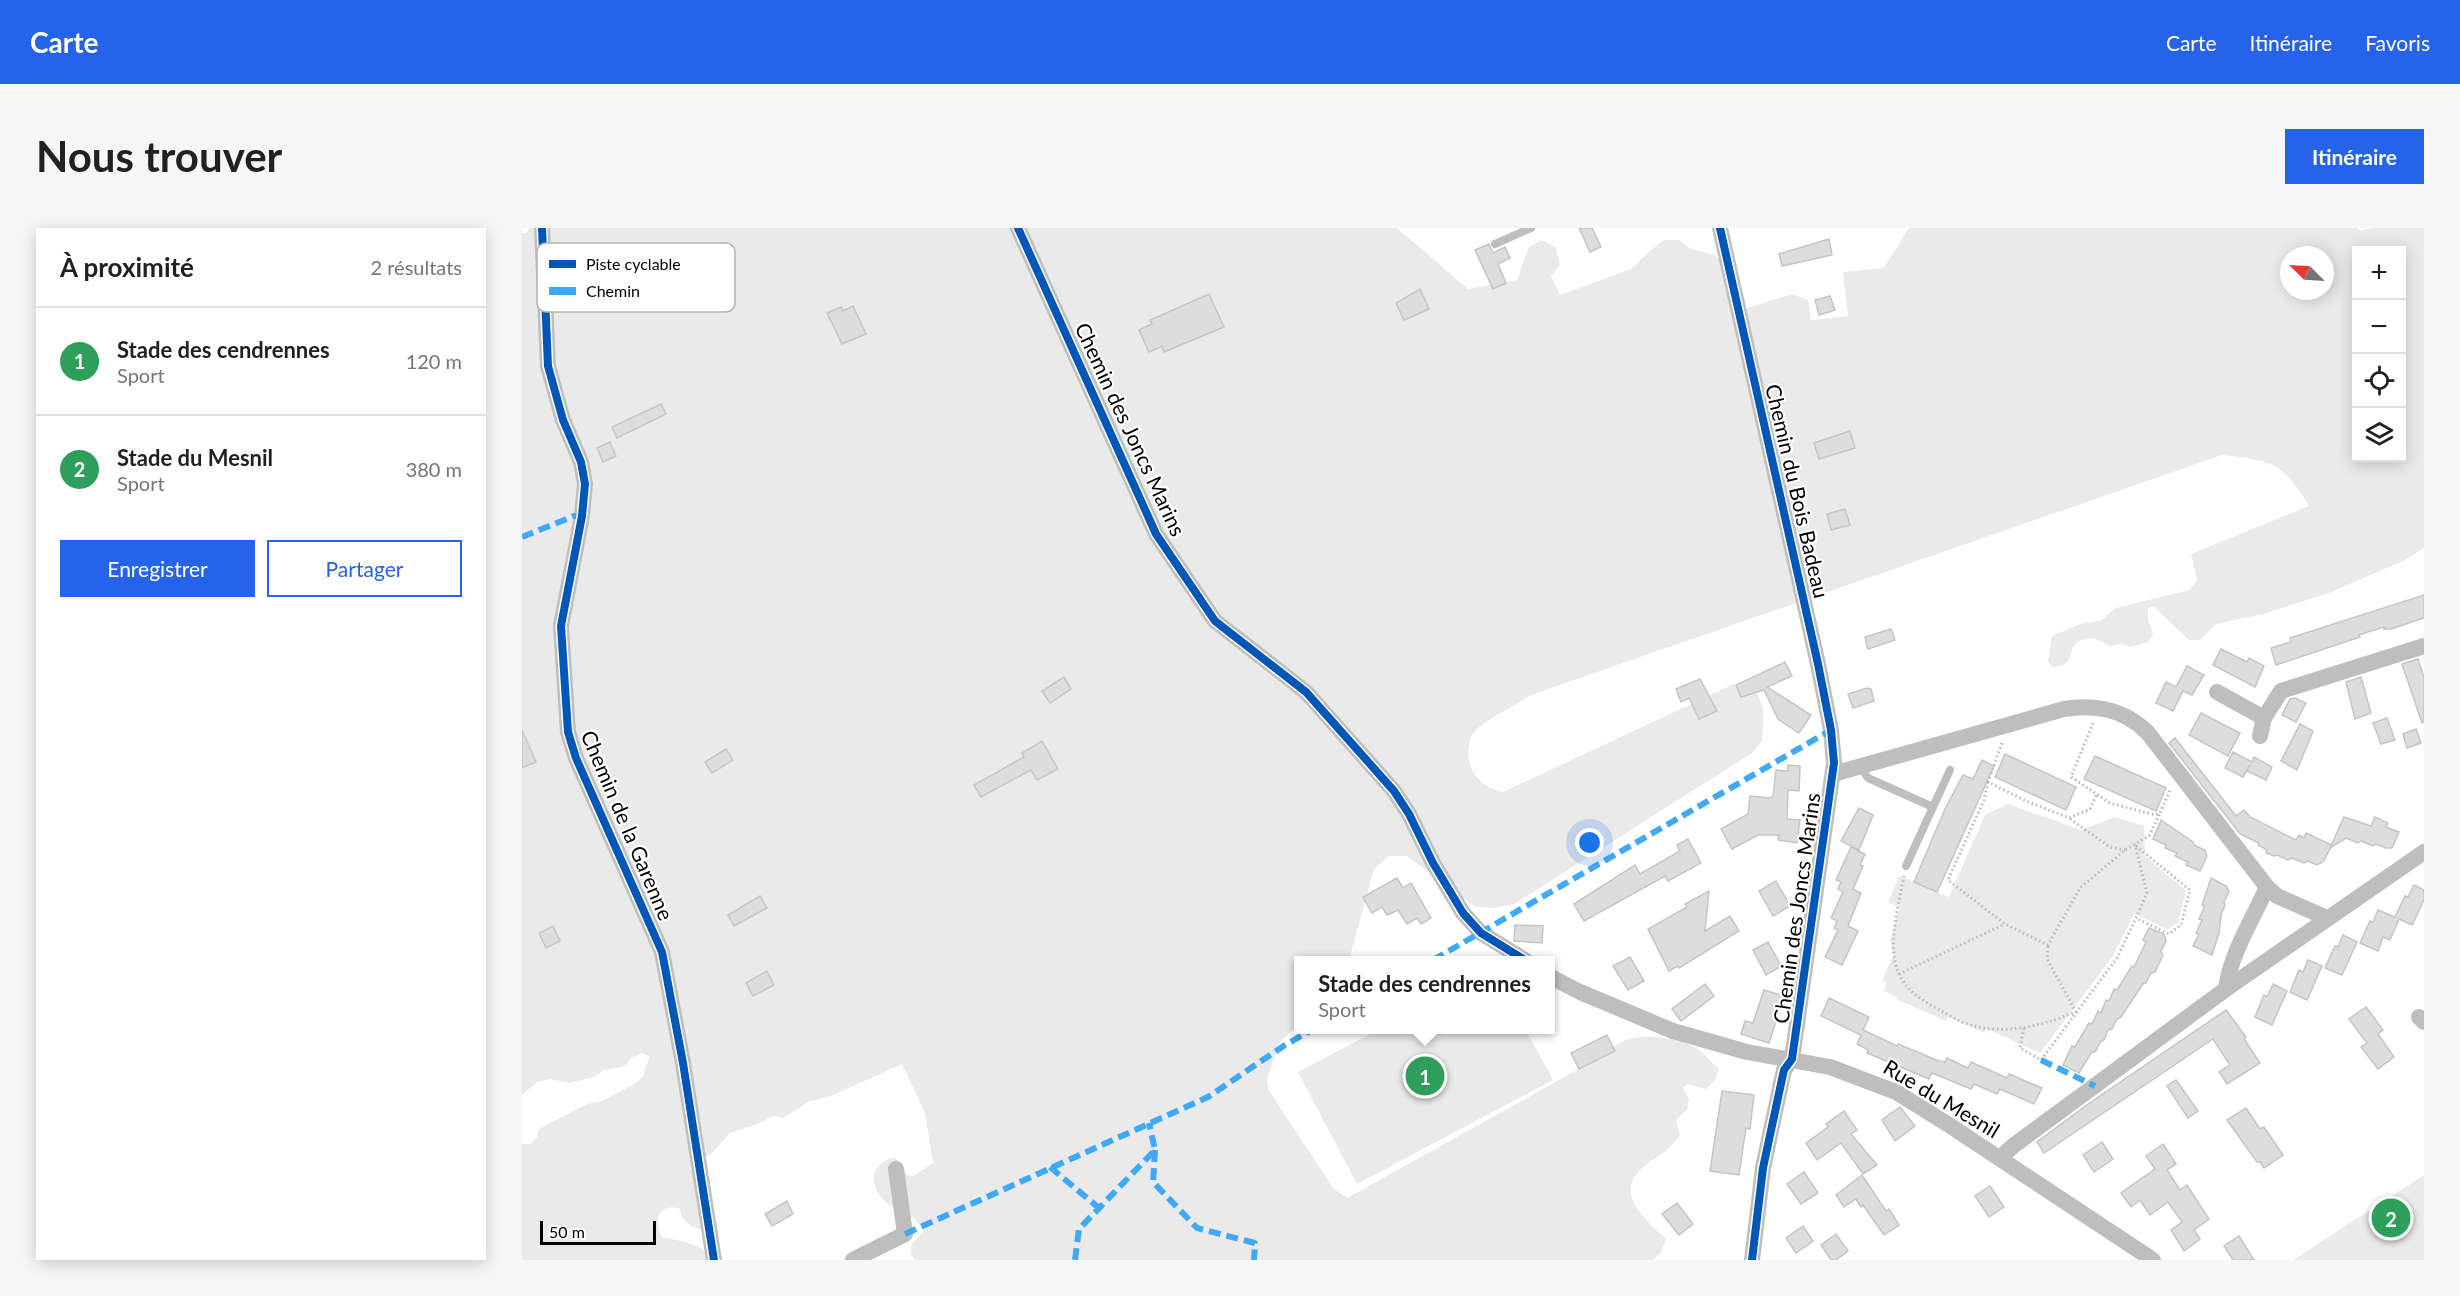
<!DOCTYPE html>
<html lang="fr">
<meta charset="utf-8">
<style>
:root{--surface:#fff;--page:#f6f6f6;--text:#202124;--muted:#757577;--line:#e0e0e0;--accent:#2563eb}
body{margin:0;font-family:Lato,sans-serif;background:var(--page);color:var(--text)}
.controls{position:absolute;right:18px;top:18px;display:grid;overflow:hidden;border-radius:0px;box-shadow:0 3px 15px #0003}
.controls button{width:54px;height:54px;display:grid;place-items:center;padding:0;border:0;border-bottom:2px solid var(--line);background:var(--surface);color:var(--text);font:30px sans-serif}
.compass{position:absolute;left:1758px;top:18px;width:54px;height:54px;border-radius:50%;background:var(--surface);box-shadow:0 3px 15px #0003;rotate:294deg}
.scale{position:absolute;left:18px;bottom:15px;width:116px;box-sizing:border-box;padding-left:6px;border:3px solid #000;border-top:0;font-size:16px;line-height:21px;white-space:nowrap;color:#000;-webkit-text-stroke:4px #fff;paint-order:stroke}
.you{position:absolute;left:1068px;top:615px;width:21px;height:21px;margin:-15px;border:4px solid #fff;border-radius:50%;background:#1a73e8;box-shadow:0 0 0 9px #1a73e833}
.badge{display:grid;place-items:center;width:39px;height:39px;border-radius:50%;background:var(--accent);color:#fff;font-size:20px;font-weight:700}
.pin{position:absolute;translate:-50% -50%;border:3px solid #fff;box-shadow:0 2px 6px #0006}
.popup{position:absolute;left:772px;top:728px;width:261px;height:78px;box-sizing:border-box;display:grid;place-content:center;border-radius:0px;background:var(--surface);filter:drop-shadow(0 2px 4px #0005);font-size:20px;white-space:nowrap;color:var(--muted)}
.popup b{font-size:22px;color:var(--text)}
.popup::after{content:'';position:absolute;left:50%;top:100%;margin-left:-12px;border:12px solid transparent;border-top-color:var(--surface)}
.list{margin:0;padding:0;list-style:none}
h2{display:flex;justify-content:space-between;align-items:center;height:78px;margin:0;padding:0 24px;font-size:26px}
h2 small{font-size:20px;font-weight:400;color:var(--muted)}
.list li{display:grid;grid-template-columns:39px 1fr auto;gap:18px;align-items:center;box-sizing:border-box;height:108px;padding:0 24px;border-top:2px solid var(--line)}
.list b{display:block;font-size:22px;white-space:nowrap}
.list p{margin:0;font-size:20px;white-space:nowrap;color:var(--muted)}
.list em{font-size:20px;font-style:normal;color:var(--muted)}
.actions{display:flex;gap:12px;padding:18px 24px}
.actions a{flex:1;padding:14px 0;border:2px solid var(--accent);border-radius:0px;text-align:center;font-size:21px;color:var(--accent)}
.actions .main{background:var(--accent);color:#fff}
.icon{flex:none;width:33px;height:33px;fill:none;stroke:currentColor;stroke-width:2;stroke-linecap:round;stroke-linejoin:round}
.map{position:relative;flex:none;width:1902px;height:1032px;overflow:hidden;border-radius:0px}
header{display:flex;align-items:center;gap:36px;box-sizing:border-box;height:84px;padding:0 30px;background:var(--accent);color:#fff}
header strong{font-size:28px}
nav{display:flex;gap:33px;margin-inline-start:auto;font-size:21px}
.intro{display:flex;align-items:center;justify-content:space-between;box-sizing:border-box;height:144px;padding:0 36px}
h1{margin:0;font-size:42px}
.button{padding:15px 27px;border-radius:0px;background:var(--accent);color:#fff;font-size:21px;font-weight:700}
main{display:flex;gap:36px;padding:0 36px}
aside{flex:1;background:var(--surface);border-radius:0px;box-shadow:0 3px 15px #0003}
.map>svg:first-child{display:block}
.green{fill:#eaeaea;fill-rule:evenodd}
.building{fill:#ddd;stroke:#c5c5c5;stroke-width:1.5}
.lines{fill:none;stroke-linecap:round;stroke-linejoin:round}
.path{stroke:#b8b8b8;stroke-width:3;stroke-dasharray:1.5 3;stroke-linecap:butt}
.lane{stroke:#bebebe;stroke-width:8}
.street{stroke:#bebebe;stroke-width:16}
.quiet{stroke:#3fa9f5;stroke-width:6;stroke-dasharray:12 6;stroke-linecap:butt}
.cycleway-casing{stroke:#fff;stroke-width:11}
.cycleway{stroke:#0057b8;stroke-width:8}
.labels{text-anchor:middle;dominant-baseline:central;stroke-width:4.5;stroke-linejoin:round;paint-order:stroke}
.street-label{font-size:21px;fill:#000;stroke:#fff}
.key{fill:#fff;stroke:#b2b2b2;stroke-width:1.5}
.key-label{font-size:16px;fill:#000}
</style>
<header>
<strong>Carte</strong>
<nav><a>Carte</a><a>Itinéraire</a><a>Favoris</a></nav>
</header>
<div class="intro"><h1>Nous trouver</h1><a class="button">Itinéraire</a></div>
<main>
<aside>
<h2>À proximité<small>2 résultats</small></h2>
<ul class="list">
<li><span class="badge" style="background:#2e9e5b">1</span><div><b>Stade des cendrennes</b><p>Sport</p></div><em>120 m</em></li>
<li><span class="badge" style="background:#2e9e5b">2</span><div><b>Stade du Mesnil</b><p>Sport</p></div><em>380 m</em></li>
</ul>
<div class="actions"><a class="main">Enregistrer</a><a>Partager</a></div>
</aside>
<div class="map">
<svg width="1902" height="1032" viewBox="0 0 1902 1032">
<rect width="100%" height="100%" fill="#fff"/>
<!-- green -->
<g class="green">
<path d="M7,0H875L946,61L995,52L1007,19L1020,12L1034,20L1038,37L1029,48L1038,67L1109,41L1128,23L1142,12H1157L1169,21L1193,27L1208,44L1213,84L1270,66L1286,72L1289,92L1326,88L1321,44L1362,40L1387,0H1835L1839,3L1850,0H1902V320L1883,332L1807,365L1741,386L1694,396L1678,412H1667L1632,379L1626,380V392L1631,406L1626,414L1608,419L1599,416L1588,418L1572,410L1556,413L1551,419L1547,432L1540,438L1531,439L1526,434L1530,408L1561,395L1578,393L1594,380L1667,362L1675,353L1669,326L1787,278C1761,235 1750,232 1700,227L1009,467C994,477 966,490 954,502C949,506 947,513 947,518C943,542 958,559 981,564L1212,456L1235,466L1241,480V497L1240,513L1230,525L992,676L972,680L954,679L885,628H867L852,641L827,732H777V796L757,815L745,851L746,861L811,960L825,970L1073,832C1083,825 1094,816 1104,812C1125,805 1159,810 1177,822C1184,827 1190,835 1197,841L1194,851L1184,861L1165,856L1161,860L1167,871L1165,881L1154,892L1158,907C1150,920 1138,927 1126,935C1088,963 1121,989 1144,1011L1139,1025L1131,1032H393L389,1026V1016L402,1004C399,1000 395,992 390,989C382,984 373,981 365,975C346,959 346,935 373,929L385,947L391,948L411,935L403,885L380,836L309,868L286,874L262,890L251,888L238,895L208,905L189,926L174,934L180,1002L169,998L160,990L158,981C136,974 131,993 140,1009L164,1014L181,1021L185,1032H0V916H8L15,909L17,901L65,876L80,873L114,855L122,847C122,839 127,835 127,828L120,825L109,830L103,838L82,842L72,849L47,855L28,851L15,854L0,867V5L6,4ZM1834,22H1880V230H1834ZM1767,27H1803V63H1767Z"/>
<path d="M1486,576L1559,602L1593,589L1622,598L1623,628L1664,663L1656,695L1646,701L1612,686L1591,728L1518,825L1465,801L1463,805L1426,789L1424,793L1374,771L1375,769L1362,763L1365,755L1360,753L1371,728L1368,712L1378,679L1366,675L1377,648L1427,669L1463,587Z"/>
<path d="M856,802H1004L1031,852L835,956L776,844Z"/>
<path d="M1902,947V1032H1771Z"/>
</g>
<!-- building -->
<g class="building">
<path d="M1057,0H1070L1079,19L1068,24Z"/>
<path d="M1307,11L1310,27L1260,38L1257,26Z"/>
<path d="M967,16L971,25L983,19L988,30L976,36L984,55L971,61L953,22Z"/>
<path d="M898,61L907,81L882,92L874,75Z"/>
<path d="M687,66L702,99L642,124L640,118L627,124L617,102L630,96L628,92Z"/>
<path d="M1308,68L1313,82L1297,87L1293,72Z"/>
<path d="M331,78L344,106L320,116L305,85L319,79L321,83Z"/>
<path d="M139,176L144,186L95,210L90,199Z"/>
<path d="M1328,203L1333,220L1297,231L1292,215Z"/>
<path d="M88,214L94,228L81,234L75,220Z"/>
<path d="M1323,281L1328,297L1309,302L1305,286Z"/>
<path d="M1902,367V390L1869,401H1862V399L1849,403L1837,407L1838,409L1754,437L1749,420L1769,414L1768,410Z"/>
<path d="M1369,401L1373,412L1346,421L1343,409Z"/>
<path d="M1699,421L1725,434L1727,430L1742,438L1733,459L1691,437Z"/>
<path d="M1896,431L1902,449V494L1900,495L1880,436Z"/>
<path d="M1263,434L1270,448L1245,459L1289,487L1277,505L1256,491L1242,462L1219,469L1214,457Z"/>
<path d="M1665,438L1682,447L1670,467L1661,463L1651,483L1634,475L1644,454L1654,459Z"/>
<path d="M542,449L549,461L528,475L520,463Z"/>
<path d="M1839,449L1849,485L1833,491L1824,454Z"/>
<path d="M1178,451L1195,483L1177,491L1167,470L1159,474L1154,461Z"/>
<path d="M1345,460L1349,461L1352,473L1331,480L1326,466Z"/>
<path d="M1773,470L1784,475L1774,494L1760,487L1768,471Z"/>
<path d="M1679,485L1718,505L1706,528L1667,507Z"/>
<path d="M1865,490L1873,512L1859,516L1851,495Z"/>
<path d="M1778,496L1791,503L1775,542L1759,533Z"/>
<path d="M1894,501L1899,515L1885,520L1881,506Z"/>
<path d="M0,502L14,534L0,540Z"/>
<path d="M1653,510L1714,588L1722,582L1728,589L1774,612L1777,607L1782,610L1784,605L1810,617L1801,634L1795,637L1786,633L1782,635L1770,630L1766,632L1755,627L1752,628L1744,625L1745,622L1736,617L1737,615L1718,606L1647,515Z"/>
<path d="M520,513L536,541L515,552L509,542L459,569L452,557L502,529L500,525Z"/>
<path d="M204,521L211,532L190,545L183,534Z"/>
<path d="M1711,524L1730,534L1732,529L1750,539L1744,552L1725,543L1728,537L1721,549L1703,540Z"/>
<path d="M1483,526L1554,559L1544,582L1473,549Z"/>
<path d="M1573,528L1644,560L1634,583L1562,551Z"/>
<path d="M1460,532L1472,538L1415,664L1392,654L1423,581L1441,547L1451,551Z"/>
<path d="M1266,537L1278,538L1277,563L1266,562L1265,591L1278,592L1275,615L1256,612L1257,607H1236L1210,621L1199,601L1226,586L1228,568L1248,570L1251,568L1254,542L1266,543Z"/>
<path d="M1337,580L1351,587L1337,622L1319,613Z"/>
<path d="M1822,589L1849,598L1853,589L1866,595L1864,599L1877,604L1870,620H1864L1854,616L1851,618L1839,613L1836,615L1824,610L1808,620Z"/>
<path d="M1639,592L1671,614L1672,617L1683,622L1685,628L1678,643L1664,637L1666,634L1653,628L1655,625L1643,620L1644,617L1631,611Z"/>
<path d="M1166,611L1179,635L1146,653L1143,648L1062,693L1052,676L1113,637L1118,646L1158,623L1155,617Z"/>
<path d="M1329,619L1343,626L1338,637L1341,638L1331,661L1339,665L1326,698L1336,703L1320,737L1303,729L1316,702L1312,700L1315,693L1309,690L1321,664L1316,661L1319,654L1314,652Z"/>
<path d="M875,650L881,660L889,655L909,690L899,696L895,690L885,696L876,682L865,687L860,679L850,685L841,669Z"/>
<path d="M1689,650L1704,658L1707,663L1702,674L1703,677L1699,687L1697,705L1690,727L1671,718L1677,706L1674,705L1680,692L1677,691L1683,678L1680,677Z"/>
<path d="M1254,653L1268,678L1251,688L1237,663Z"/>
<path d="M1892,657L1902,662V672L1890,697L1877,691L1868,712L1861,709L1856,723L1838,715L1848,693L1851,694L1856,682L1873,689L1883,668L1886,669Z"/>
<path d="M1187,663L1183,703L1208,688L1217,703L1157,740L1156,738L1147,743L1126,701L1165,679L1163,676Z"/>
<path d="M238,668L245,680L212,698L206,687Z"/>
<path d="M993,697L1021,698L1020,715L992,713Z"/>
<path d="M31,698L38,713L24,720L17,705Z"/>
<path d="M1627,700L1642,706L1644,713L1639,723L1641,727L1633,744L1629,745L1624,755L1621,756L1599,789L1595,791L1590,801L1586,802L1582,812L1578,814L1574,823L1569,825L1557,845L1541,837L1550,818L1553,819L1567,795L1570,796L1576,783L1579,785L1584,772L1587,773L1592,761L1595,762L1610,738L1612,739L1624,714L1621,712Z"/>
<path d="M1821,707L1835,714L1820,747L1803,740L1813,718L1816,719Z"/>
<path d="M1246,714L1259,738L1244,747L1231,722Z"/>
<path d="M1108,729L1122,753L1106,762L1091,738Z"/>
<path d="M1786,732L1800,738L1785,772L1768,764L1777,742L1781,744Z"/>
<path d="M245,743L252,757L231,768L224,755Z"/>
<path d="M1183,756L1192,768L1159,793L1150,781Z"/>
<path d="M1751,756L1765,763L1750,797L1733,789L1742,767L1745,769Z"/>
<path d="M1242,762L1262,768L1247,815L1219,806L1223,793L1231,795Z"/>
<path d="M1307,770L1347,789L1341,802L1375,818L1376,816L1417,833L1423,834L1425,830L1446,840L1449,834L1485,850L1487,846L1520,860L1512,876L1478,861L1475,866L1452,856L1449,861L1410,845L1407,851L1345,825L1346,822L1335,816L1339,807L1299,788Z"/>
<path d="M1844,779L1861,802L1856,806L1872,829L1856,841L1839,819L1845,815L1827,791Z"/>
<path d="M1704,782L1724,809L1722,811L1738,835L1705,856L1697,844L1708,837L1691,811L1522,925L1515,914L1566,876Z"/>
<path d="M1085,807L1093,823L1057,841L1049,825Z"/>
<path d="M1654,852L1676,883L1666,890L1645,858Z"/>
<path d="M1200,863L1232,867L1228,901L1224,900L1217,947L1188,943Z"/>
<path d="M1378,879L1393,898L1373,913L1360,892Z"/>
<path d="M1724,880L1738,901L1742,899L1761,927L1742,940L1738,934H1735L1705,892Z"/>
<path d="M1322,883L1335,902L1329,906L1355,937L1341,946L1319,915L1295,932L1284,915L1306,899L1304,896Z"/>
<path d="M1580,914L1591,931L1572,944L1561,927Z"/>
<path d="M1641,916L1654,936L1645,942L1658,962L1665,957L1687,991L1672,1002L1678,1011L1662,1023L1649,1002L1660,994L1646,974L1628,987L1618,972L1609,979L1599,965L1633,941L1624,928Z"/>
<path d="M1282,944L1296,965L1279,976L1265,956Z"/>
<path d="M1340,947L1364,983L1367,981L1377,997L1362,1007L1341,977L1339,979L1334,971L1322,979L1314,967Z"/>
<path d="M1468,958L1482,979L1467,989L1453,968Z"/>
<path d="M265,973L271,986L250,998L243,986Z"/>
<path d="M1155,975L1171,996L1157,1007L1140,986Z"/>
<path d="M1281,998L1291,1013L1274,1025L1264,1010Z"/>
<path d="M1314,1006L1326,1023L1314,1032H1309L1299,1017Z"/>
<path d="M1717,1008L1732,1032H1711L1702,1018Z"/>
</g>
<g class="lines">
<!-- path -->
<g class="path">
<path d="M1571,495L1549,549L1588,575L1633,587L1638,585L1649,560"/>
<path d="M1480,515L1466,554L1504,573L1547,590L1568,581L1575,566"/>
<path d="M1466,554L1462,572L1426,652L1483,696L1526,717L1558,660L1603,622L1627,608L1638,585"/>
<path d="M1548,591L1588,619L1603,622"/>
<path d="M1614,618L1668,662L1659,697L1647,706L1614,690"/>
<path d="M1382,648C1377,673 1368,709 1373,734C1378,756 1392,767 1410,778C1420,783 1429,789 1438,793C1477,810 1518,798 1554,784L1525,731L1526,717"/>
<path d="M1377,746L1483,696"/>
<path d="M1502,800L1498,820L1519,832L1595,730L1614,690L1625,665L1613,617"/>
</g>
<!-- lane -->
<g class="lane">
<path d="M973,16L1009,0"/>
<path d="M1338,538L1346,550L1411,579"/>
<path d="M1384,638L1428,542"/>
</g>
<!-- street -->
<g class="street">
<path d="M20,0L26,138L41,192L59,234L63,256L60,288L39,398L46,504L54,530L140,724L161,835L192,1032"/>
<path d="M496,0L634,306L693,393L784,464L872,563L887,586L911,635L941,685L959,705L1003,732"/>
<path d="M1198,0L1296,436L1309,502L1312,535L1270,831L1262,842L1260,851L1241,940L1230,1032"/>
<path d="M1695,464L1742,490"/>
<path d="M1738,508L1742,490L1759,463L1902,418"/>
<path d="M1311,546L1542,481C1574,476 1602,481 1626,505L1745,659L1755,668L1805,690"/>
<path d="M1029,749L1058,764L1151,803L1225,824L1308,839L1374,864L1427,897L1631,1032"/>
<path d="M1704,761C1708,726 1731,691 1745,659"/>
<path d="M1897,789L1902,794"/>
<path d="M1478,930L1491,918L1704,761L1902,624"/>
<path d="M331,1032L383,1006L374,941"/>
</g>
<!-- quiet -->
<g class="quiet">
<path d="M0,309L52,288H60"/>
<path d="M911,732L1309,502"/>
<path d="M1519,832L1573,858"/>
<path d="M633,922L631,954L675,1000L733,1015L732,1032"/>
<path d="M528,939L577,980"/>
<path d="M383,1006L686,869L763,817L790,802"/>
<path d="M553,1032L557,1001L633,922L627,895"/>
</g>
<defs>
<g id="cycleway">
<path d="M20,0L26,138L41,192L59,234L63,256L60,288L39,398L46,504L54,530L140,724L161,835L192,1032"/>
<path d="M496,0L634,306L693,393L784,464L872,563L887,586L911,635L941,685L959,705L1003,732"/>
<path d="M1198,0L1296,436L1309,502L1312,535L1270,831L1262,842L1260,851L1241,940L1230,1032"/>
</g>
</defs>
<!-- cycleway casing -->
<use href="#cycleway" class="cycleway-casing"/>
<!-- cycleway -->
<use href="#cycleway" class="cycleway"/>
</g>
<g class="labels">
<!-- street labels -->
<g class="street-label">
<text transform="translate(609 201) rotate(65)">Chemin des Joncs Marins</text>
<text transform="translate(1276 263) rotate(77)">Chemin du Bois Badeau</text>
<text transform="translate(106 597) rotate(67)">Chemin de la Garenne</text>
<text transform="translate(1274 680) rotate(-82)">Chemin des Joncs Marins</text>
<text transform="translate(1420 870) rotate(31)">Rue du Mesnil</text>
</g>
</g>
<!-- legend -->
<rect x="15" y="15" width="198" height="69" rx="9" class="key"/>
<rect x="27" y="32" width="27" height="8" fill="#0057b8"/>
<rect x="27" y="59" width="27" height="8" fill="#3fa9f5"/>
<g class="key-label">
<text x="64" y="42">Piste cyclable</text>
<text x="64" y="69">Chemin</text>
</g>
</svg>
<div class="controls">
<button>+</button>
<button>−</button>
<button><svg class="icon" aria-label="locate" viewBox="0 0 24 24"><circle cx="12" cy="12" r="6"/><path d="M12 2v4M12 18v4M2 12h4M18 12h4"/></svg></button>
<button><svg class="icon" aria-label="layers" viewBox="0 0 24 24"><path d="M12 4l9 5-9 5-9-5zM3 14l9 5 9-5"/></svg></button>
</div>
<svg class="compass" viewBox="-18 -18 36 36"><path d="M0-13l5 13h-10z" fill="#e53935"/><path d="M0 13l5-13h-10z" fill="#757577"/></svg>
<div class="scale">50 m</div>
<div class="you"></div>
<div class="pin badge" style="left:903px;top:848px;background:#2e9e5b">1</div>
<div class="popup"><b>Stade des cendrennes</b>Sport</div>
<div class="pin badge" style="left:1869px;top:990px;background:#2e9e5b">2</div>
</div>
</main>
